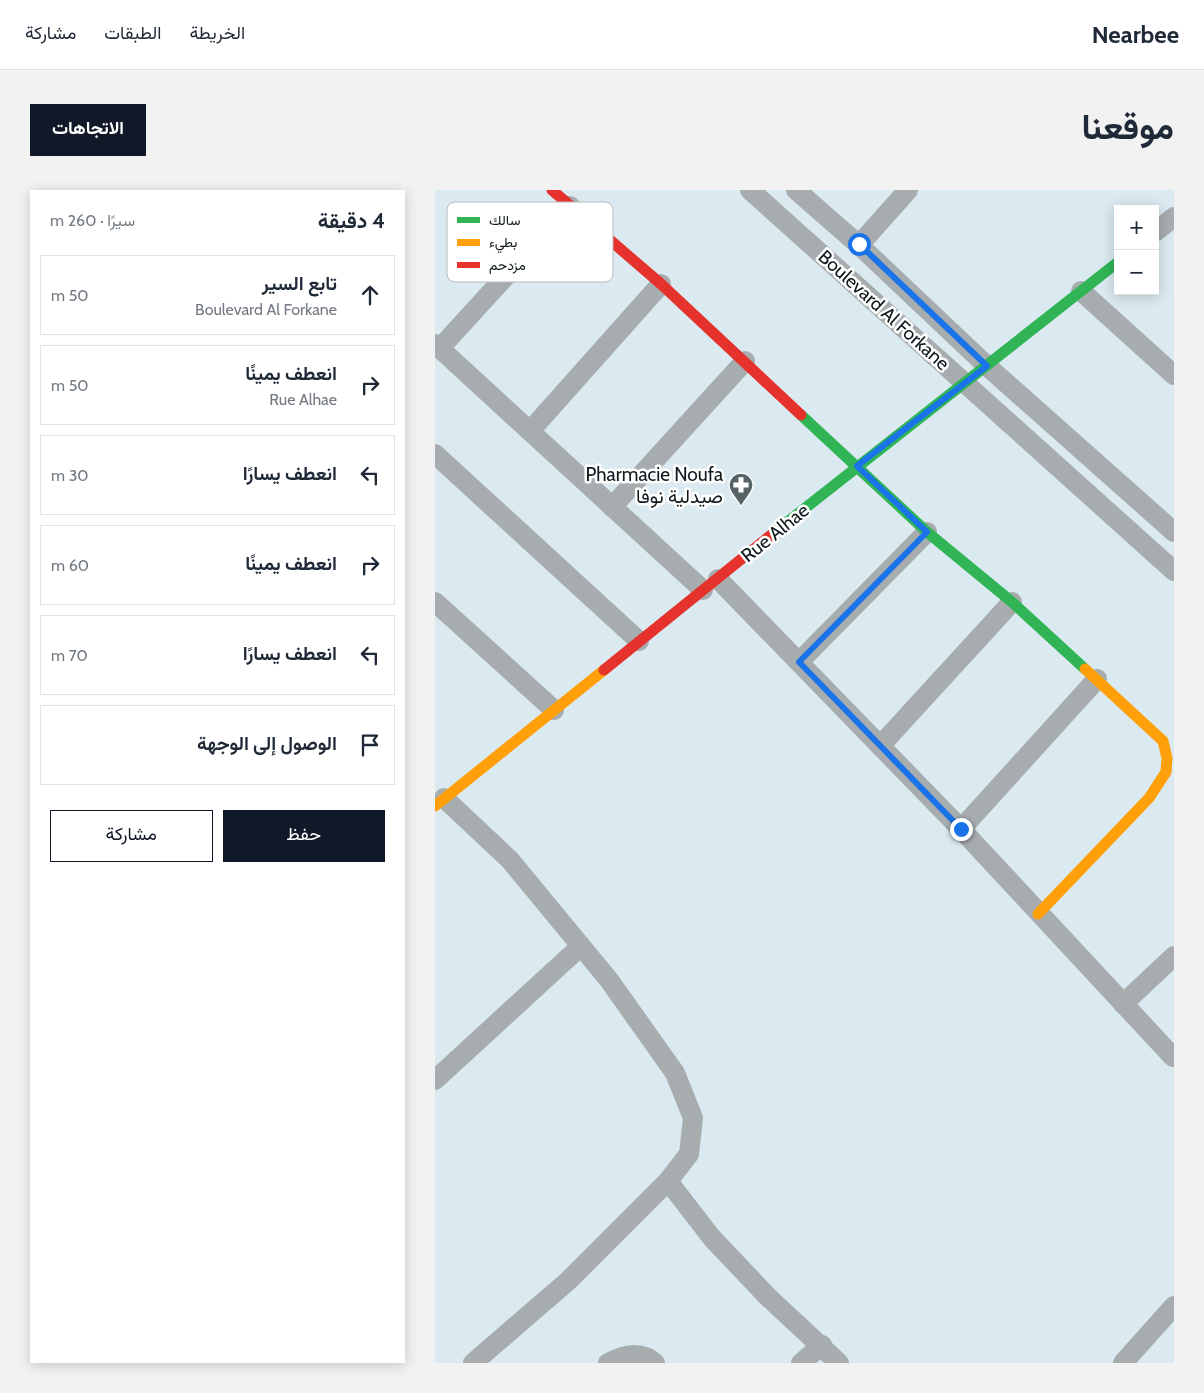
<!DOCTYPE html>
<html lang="ar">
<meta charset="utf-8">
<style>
:root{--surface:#fff;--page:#f2f2f3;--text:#1f2937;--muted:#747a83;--line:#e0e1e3;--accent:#111827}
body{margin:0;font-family:Cabin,Vazirmatn,sans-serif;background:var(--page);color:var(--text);direction:rtl}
.controls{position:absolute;right:15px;top:15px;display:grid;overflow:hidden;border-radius:0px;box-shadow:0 2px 12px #0003}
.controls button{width:45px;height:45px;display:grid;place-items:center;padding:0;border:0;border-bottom:1px solid var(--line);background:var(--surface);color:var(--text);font:25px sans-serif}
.stop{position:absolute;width:15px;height:15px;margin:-11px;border:4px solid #1a73e8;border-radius:50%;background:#fff}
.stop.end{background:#1a73e8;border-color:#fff;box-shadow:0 1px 5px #0008}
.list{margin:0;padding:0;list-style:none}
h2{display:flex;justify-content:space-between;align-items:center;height:65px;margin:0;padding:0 20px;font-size:21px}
h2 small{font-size:16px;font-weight:400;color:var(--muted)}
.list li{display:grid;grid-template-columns:32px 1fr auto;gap:15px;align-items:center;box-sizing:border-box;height:80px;margin:0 10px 10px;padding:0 10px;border:1px solid var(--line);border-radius:0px}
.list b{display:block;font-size:19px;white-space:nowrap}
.list p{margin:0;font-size:16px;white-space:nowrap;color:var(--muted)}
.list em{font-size:16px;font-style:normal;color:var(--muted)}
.actions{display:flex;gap:10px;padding:15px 20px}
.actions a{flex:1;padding:11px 0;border:1px solid var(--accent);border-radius:0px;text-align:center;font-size:18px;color:var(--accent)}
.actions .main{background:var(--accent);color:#fff}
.icon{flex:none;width:28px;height:28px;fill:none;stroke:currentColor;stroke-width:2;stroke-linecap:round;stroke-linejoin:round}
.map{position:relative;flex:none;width:739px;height:1173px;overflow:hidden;direction:ltr;border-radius:0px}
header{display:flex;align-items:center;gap:30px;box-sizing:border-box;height:70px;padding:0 25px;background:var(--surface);border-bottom:1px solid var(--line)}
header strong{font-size:24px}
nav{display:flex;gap:28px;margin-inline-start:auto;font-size:18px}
.intro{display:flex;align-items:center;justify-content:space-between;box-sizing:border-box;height:120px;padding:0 30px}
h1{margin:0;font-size:35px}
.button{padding:12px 22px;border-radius:0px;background:var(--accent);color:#fff;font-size:18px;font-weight:700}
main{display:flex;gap:30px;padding:0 30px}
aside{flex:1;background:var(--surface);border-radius:0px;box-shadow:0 2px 12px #0003}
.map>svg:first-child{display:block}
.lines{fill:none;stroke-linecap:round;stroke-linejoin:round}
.street{stroke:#a7adaf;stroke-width:20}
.fast{stroke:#30b455;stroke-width:11}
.slow{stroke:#ff9f0a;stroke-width:11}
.jam{stroke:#e5322d;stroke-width:11}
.route{stroke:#1a73e8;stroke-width:6}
.labels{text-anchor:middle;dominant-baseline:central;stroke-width:5;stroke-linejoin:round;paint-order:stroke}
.street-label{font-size:19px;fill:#0f1a1d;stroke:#fff}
.poi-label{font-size:19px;fill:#0f1a1d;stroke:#fff;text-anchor:end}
.key{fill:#fff;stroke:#b7babb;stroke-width:1}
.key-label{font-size:14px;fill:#0f1a1d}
</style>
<header>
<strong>Nearbee</strong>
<nav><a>الخريطة</a><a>الطبقات</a><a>مشاركة</a></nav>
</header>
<div class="intro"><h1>موقعنا</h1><a class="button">الاتجاهات</a></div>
<main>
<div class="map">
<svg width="739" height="1173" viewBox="0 0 739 1173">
<rect width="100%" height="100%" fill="#daeaf0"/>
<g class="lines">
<!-- street -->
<g class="street">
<path d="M315,0L739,381"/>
<path d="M361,0L424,55L552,176L739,342"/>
<path d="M720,42L739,27"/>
<path d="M424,55L473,0"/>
<path d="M646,101L739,185"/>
<path d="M0,154L268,400"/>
<path d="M5,158L135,16"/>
<path d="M95,241L226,94"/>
<path d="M0,264L204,451"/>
<path d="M177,317L310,171"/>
<path d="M283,389L526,639L738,867"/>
<path d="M0,412L119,520"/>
<path d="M364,472L492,342"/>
<path d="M445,556L577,412"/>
<path d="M9,608L75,670L174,790L240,883L258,928L254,964L233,991L133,1091L38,1173"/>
<path d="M526,639L662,489"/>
<path d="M688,814L739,766"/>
<path d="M0,890L146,756"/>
<path d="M233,991L277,1048L333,1107L404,1173"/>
<path d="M173,1173C188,1165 206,1160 220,1173"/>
<path d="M366,1173L387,1155"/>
<path d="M688,1173L739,1116"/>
</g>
<!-- fast -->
<g class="fast">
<path d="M366,225L492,342L577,412L650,479"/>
<path d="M341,341L683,72"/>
</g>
<!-- slow -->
<g class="slow">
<path d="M0,616L169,480"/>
<path d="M603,724L714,608L731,582L732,568L728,551L650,479"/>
</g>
<!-- jam -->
<g class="jam">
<path d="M117,0L226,94L366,225"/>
<path d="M169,480L341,341"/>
</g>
</g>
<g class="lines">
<!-- route -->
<path class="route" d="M424,54L552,176L422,276L492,342L364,472L526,639"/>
</g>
<!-- icons -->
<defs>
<symbol id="pharmacy-pin" viewBox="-11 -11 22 30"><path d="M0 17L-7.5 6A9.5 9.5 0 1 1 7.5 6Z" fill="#566367" stroke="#fff"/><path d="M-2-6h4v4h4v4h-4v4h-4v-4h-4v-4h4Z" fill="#fff"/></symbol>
</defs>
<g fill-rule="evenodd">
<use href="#pharmacy-pin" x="292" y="281" width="28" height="38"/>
</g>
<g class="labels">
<!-- street labels -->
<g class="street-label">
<text transform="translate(449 120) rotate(42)">Boulevard Al Forkane</text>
<text transform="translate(340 343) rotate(-39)">Rue Alhae</text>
</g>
<!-- poi labels -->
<g class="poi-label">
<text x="288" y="284">Pharmacie Noufa<tspan x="288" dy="22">صيدلية نوفا</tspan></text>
</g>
</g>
<!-- legend -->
<rect x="12" y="12" width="166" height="80" rx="8" class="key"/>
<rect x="22" y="27" width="23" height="6" fill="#30b455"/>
<rect x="22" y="49" width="23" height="7" fill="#ff9f0a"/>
<rect x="22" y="72" width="23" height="6" fill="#e5322d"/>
<g class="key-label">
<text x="54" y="35">سالك</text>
<text x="54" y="57">بطيء</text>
<text x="54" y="80">مزدحم</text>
</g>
</svg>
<div class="controls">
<button>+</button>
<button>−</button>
</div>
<div class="stop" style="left:424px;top:54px"></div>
<div class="stop end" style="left:526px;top:639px"></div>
</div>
<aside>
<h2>4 دقيقة<small>سيرًا · 260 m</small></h2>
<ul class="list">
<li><svg class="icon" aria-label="ahead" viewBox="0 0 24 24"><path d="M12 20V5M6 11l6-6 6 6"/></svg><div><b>تابع السير</b><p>Boulevard Al Forkane</p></div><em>50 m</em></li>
<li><svg class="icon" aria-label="right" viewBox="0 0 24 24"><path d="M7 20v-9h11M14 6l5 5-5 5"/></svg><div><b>انعطف يمينًا</b><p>Rue Alhae</p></div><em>50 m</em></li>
<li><svg class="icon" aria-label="left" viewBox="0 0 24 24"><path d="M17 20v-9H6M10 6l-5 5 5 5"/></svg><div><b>انعطف يسارًا</b></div><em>30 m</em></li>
<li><svg class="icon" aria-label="right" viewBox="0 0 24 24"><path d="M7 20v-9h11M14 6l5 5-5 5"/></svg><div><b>انعطف يمينًا</b></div><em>60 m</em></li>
<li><svg class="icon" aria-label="left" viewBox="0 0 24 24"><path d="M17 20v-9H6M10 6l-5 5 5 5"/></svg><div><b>انعطف يسارًا</b></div><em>70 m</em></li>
<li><svg class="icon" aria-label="arrive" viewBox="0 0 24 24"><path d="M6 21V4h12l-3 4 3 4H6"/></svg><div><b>الوصول إلى الوجهة</b></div></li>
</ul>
<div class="actions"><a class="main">حفظ</a><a>مشاركة</a></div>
</aside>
</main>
